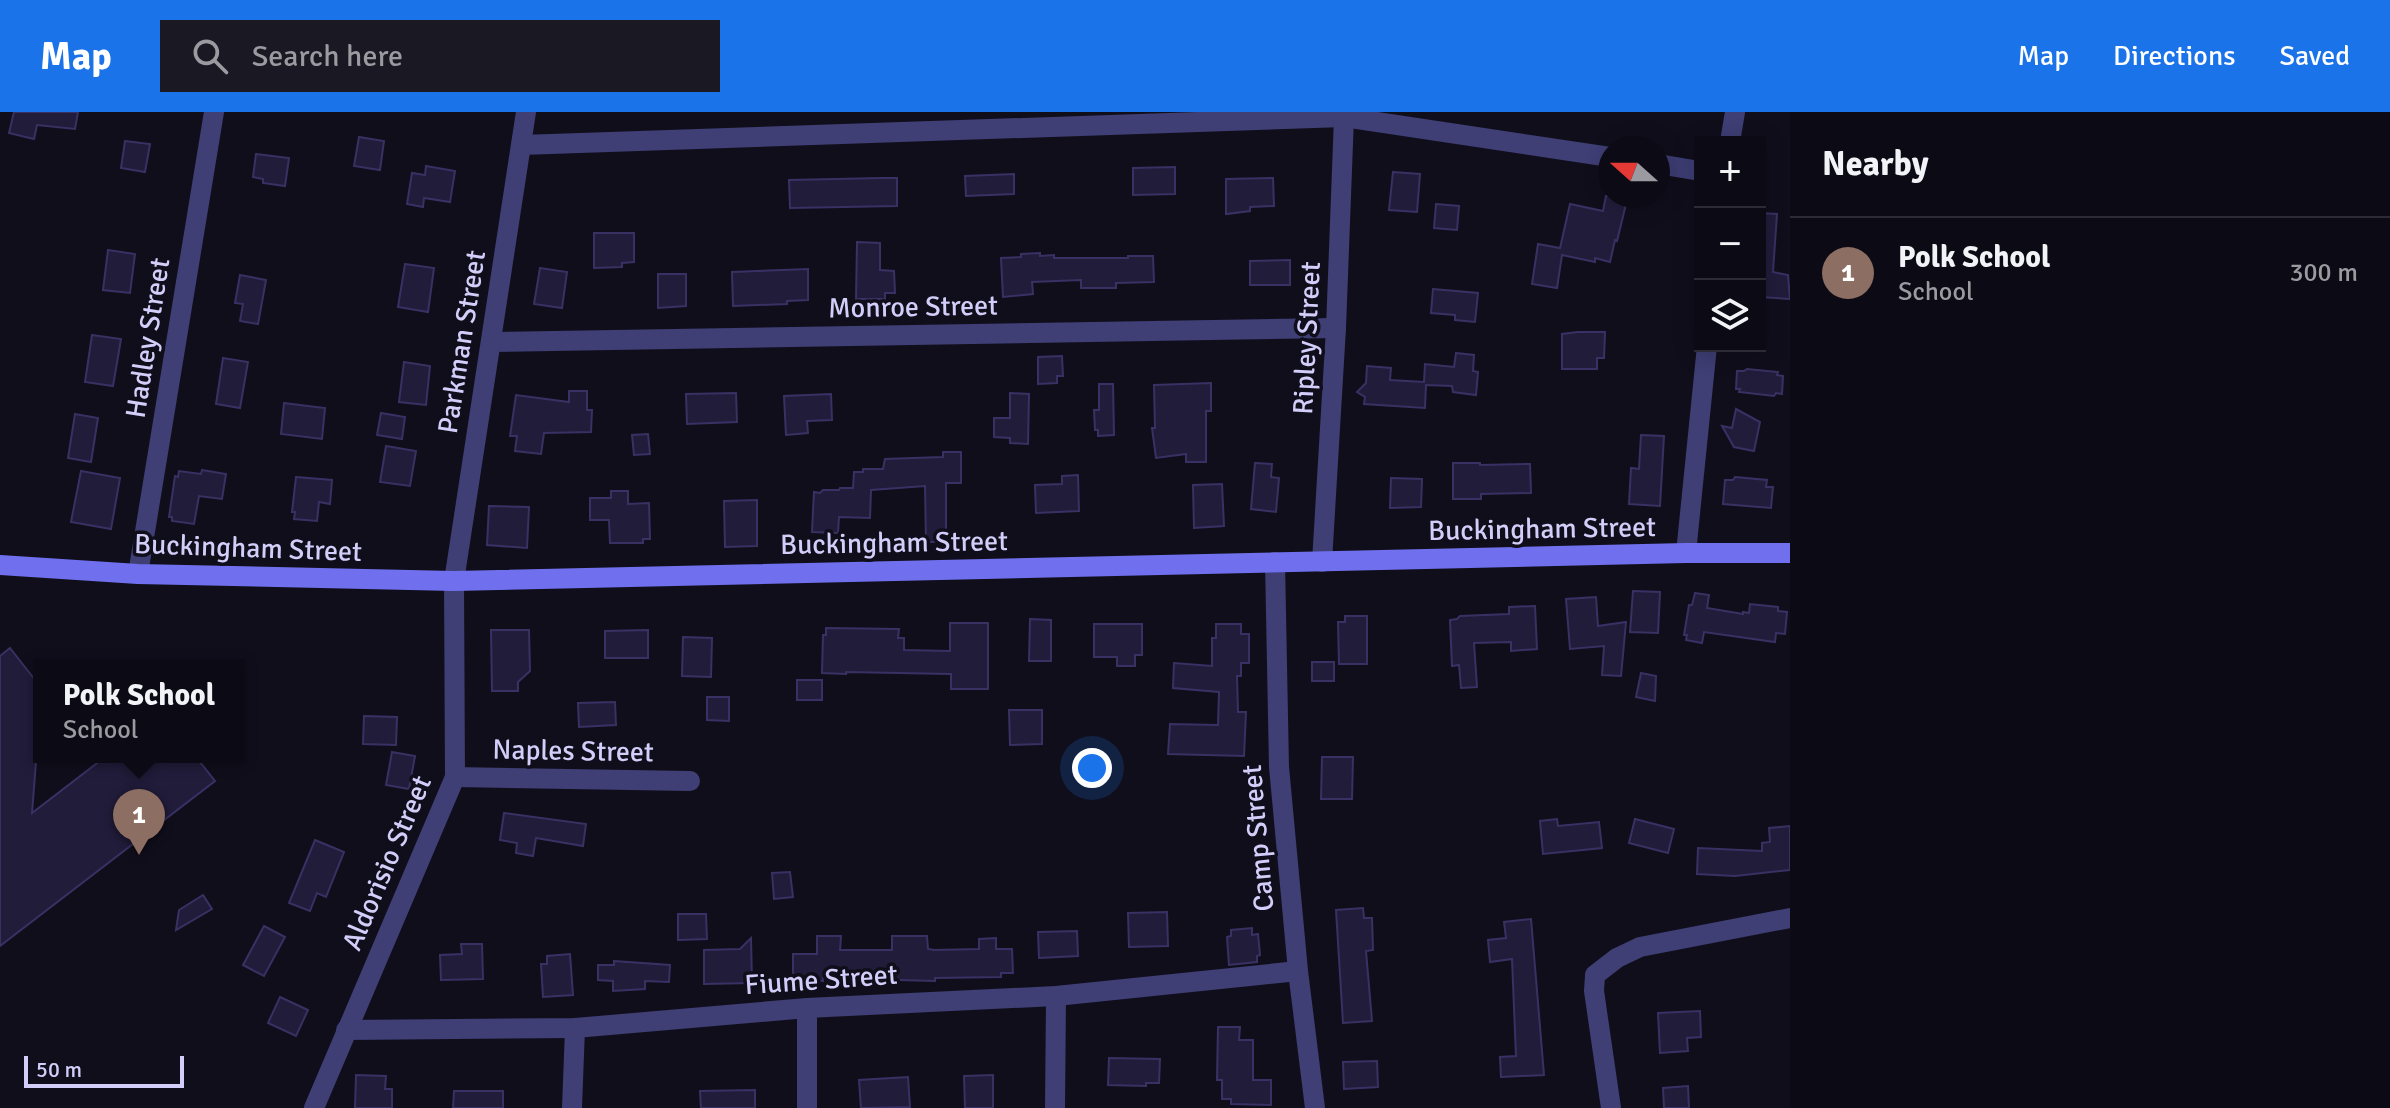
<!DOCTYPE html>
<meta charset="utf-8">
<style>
:root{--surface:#0c0a14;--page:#1a1822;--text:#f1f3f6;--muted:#9a9aa0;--line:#2c2b34;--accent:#1a73e8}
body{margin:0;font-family:Signika,sans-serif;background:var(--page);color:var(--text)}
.controls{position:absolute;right:24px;top:24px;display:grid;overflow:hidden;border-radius:0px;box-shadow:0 4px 20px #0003}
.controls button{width:72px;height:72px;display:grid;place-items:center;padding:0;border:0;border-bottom:2px solid var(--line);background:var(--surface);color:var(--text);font:40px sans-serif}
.compass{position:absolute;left:1598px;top:24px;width:72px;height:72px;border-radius:50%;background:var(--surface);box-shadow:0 4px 20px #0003;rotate:291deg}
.scale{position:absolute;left:24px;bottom:20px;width:160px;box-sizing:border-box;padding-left:8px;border:4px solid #d2cef9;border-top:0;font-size:22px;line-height:28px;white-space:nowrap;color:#d2cef9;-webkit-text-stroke:6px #100e1b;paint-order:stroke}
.you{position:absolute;left:1092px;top:656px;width:28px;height:28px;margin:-20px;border:6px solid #fff;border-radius:50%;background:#1a73e8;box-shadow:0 0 0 12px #1a73e833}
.badge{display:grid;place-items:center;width:52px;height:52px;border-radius:50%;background:var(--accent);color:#fff;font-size:26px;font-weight:700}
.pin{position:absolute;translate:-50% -66px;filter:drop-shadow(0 2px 4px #0008)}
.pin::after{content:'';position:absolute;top:42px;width:28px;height:24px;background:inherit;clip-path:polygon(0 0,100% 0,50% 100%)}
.popup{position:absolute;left:33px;top:547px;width:212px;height:104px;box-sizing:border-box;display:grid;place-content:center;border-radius:0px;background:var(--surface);filter:drop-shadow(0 2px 6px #0005);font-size:26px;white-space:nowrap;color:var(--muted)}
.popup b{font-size:30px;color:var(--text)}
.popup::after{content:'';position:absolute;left:50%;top:100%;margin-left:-16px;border:16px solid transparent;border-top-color:var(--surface)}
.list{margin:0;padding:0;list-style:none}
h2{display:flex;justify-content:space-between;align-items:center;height:104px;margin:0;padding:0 32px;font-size:34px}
h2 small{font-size:26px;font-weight:400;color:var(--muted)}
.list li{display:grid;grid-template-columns:52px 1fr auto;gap:24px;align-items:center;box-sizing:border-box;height:112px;padding:0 32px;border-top:2px solid var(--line)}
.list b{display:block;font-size:30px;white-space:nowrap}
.list p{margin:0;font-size:26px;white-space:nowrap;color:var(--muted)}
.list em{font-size:26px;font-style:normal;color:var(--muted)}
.icon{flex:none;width:44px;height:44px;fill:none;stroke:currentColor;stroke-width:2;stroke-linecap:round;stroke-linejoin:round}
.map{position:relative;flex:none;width:1790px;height:996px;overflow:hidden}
header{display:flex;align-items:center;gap:48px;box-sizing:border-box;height:112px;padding:0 40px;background:var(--accent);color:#fff}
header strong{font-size:38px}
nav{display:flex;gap:44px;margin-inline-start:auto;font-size:28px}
.search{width:560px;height:72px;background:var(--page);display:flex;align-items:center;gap:20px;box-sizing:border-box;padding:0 28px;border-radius:0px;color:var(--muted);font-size:30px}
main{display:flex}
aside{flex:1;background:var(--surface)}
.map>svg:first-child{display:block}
.building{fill:#211c3a;stroke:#393163;stroke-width:2}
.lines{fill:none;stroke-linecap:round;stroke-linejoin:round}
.street{stroke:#3f3e75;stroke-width:20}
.secondary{stroke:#7070ee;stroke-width:20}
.labels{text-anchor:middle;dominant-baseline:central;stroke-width:7;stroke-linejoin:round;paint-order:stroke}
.street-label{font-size:28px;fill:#d2cef9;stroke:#100e1b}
</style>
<header>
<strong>Map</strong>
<div class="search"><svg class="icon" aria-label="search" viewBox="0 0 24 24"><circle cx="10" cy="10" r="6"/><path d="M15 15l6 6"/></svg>Search here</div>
<nav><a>Map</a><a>Directions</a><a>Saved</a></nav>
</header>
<main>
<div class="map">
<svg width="1790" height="996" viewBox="0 0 1790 996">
<rect width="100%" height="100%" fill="#100e1b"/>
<!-- building -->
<g class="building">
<path d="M14,0H78L75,17L37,13L34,27L9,21Z"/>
<path d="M359,25L384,29L380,58L354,54Z"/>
<path d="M125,29L150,32L145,60L121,56Z"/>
<path d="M256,42L289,46L285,74L263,71V67L253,65Z"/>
<path d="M426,54L455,59L450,90L424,86L423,95L407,92L412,61L425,63Z"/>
<path d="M1175,55V82L1133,83V56Z"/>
<path d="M1393,60L1420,62L1417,100L1389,98Z"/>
<path d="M1014,62V82L966,84L965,64Z"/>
<path d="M882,66H897V94L790,96L789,68Z"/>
<path d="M1273,66L1274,94L1250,95V99L1226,102V67Z"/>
<path d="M1606,84H1628L1617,129L1615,128L1610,150L1595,146V150L1562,143L1557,176L1532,172L1538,132L1560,136L1570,92L1603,99Z"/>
<path d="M1436,92L1459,94L1457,118L1434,116Z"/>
<path d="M1760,101L1777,102L1773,160L1788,163L1790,187L1760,185Z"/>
<path d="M594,121H634V150L622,151V155L594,156Z"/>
<path d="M857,130L880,131V158L894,159L895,181H885V187H856Z"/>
<path d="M108,138L135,142L130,181L103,178Z"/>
<path d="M1040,141V144L1054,143V146H1128V144H1153L1154,170L1116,171V176H1081V168L1032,170L1033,182L1003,185L1001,146L1021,145V142Z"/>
<path d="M1290,148V173H1250V149Z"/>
<path d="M405,152L434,156L428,200L398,195Z"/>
<path d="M540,156L567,160L562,196L534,192Z"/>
<path d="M808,157V188L787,189V192L733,194L732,160Z"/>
<path d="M658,162H686V194L658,196Z"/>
<path d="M240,163L266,168L258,212L240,209L243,192L235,191Z"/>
<path d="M1433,177L1478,181L1475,210L1455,208V203L1431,201Z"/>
<path d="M1578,220H1605L1604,246H1597V257H1562V222Z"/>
<path d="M92,223L121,227L113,274L85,270Z"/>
<path d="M1456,241L1474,243L1473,259L1478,260L1476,283L1453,280L1452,274L1426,273L1425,296L1364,292L1365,285L1357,280L1366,271L1367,254L1391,256L1390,268L1424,270L1425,252L1454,255Z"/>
<path d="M1062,244L1063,264H1057V271L1038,272V245Z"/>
<path d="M223,246L248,250L240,296L216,292Z"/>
<path d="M404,250L430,254L426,293L399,290Z"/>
<path d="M1747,257L1778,260L1777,263L1783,264L1782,282L1776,281L1774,284L1739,280L1740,277H1736L1737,259H1744Z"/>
<path d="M1211,271V299H1206V350H1186V342L1156,346L1152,316H1155L1154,273Z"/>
<path d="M1099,272H1113L1114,323L1098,324V318H1095L1094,298H1099Z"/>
<path d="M569,279H587V298H592L591,320L544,321L541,342L515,339L517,324H510L516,283L569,290Z"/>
<path d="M736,281L737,310L687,312L686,282Z"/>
<path d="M1010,281L1029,282L1028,332L1010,331V326L994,325V306H1010Z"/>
<path d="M831,282L832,308L807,309L808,321L786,323L784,284Z"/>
<path d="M284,291L325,296L322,327L281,322Z"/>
<path d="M1736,297L1760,310L1754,339L1734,335L1722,314L1732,316Z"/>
<path d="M381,301L405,305L402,327L377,323Z"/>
<path d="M75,302L98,306L91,350L68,346Z"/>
<path d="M648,322L650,342L634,343L632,323Z"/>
<path d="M1641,323L1664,324L1660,394L1629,392L1631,356L1639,357Z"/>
<path d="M386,334L416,339L410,374L380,370Z"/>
<path d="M943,340H961V371H946V430H926L925,374L871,378L870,406L839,405L838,421L812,420L814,380L820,381L823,378H839L840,376H853L854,360H863V357H883L885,347L943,345Z"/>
<path d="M1255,351L1272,352L1271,365L1279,366L1276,400L1251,397Z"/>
<path d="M1453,351H1480V353L1530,352L1531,381L1481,382V387H1453Z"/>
<path d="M202,358L226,362L222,387L199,384L194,412L172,409V405H169L175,364L178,365L179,359L201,362Z"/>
<path d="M81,359L120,366L111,417L71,410Z"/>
<path d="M1078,363L1079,399L1036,401L1035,373L1062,372V364Z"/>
<path d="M296,365L332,368L330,392L319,390L317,409L294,407L295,400H292Z"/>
<path d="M1735,365L1767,368L1766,375H1773L1771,396L1723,392L1725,368H1733Z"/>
<path d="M1391,366L1422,367L1421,395L1390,396Z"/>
<path d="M1222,372L1224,414L1194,416L1193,373Z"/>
<path d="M611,379H628V392L649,391L650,427H643V431H610L609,408H590V386H611Z"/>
<path d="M757,388V434L725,435L724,389Z"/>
<path d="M489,394L529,395L527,436L487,433Z"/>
<path d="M1633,479L1660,480L1658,521L1630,520Z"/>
<path d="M1695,481L1709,483L1707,496L1743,502V500L1749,501L1750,492L1778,495V499L1787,500L1785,522L1776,521L1775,530L1704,520L1702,531L1686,528L1687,523H1684L1689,493H1692Z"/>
<path d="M1596,485L1598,514L1626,510L1621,564L1602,563L1604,534L1570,537L1566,487Z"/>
<path d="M1535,494L1537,537L1511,539V530L1474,531L1477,575L1461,576L1459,553L1452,554L1450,508L1457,507L1460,504L1509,502V495Z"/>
<path d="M1345,504H1367V552H1339L1338,510H1345Z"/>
<path d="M1030,507L1051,508V549H1029Z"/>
<path d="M950,511H988V577H951V562L846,560V562L822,561L823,523H826V516L899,517L898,526H904V538L950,539Z"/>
<path d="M1094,512H1142V543H1135V554H1117V545H1094Z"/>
<path d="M1216,512H1241V522H1249V551H1241V564H1237L1238,600H1246L1244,644L1168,642L1170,612L1218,613L1219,580L1173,576L1174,551L1212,554V526H1216Z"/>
<path d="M491,518H529L530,559L518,570V579H492Z"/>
<path d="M648,518V546H605V519Z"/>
<path d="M683,525L712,526L711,565L682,564Z"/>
<path d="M10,536L39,573V635L37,637L32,701L105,645H196L215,669L0,834V544Z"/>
<rect x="1312" y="550" width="22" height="19"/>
<path d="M1641,561L1656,564L1655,589L1636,585Z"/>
<rect x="797" y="568" width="25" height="20"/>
<path d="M707,585H729V609L707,608Z"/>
<path d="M615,590L616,613L579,615L578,591Z"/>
<path d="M1009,598H1042V632L1010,633Z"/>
<path d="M364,604L397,605L396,633L363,632Z"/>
<path d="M392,640L415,644L409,677L386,673Z"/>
<path d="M1322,645H1353L1352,687H1321Z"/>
<path d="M504,701L586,712L583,734L536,726L533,744L516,741L517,731L500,728Z"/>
<path d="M1557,707L1558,714L1599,710L1602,736L1543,742L1540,709Z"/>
<path d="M1635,707L1674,717L1668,741L1629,731Z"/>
<path d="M1790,714V758L1735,764L1697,762L1698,736L1762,739V731L1770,730L1769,716Z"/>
<path d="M315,728L344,740L326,785L317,781L310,799L289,791Z"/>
<path d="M790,760L793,785L774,787L772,761Z"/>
<path d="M203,783L212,797L176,818L179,798Z"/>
<path d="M1363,796L1364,806H1372L1373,838L1366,839L1372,909L1343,911L1336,798Z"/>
<path d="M1167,800L1168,834L1129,835L1128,801Z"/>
<path d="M678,802H706L707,827L678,828Z"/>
<path d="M1531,807L1544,963L1501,965L1500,945L1516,944L1512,847L1490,850L1488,828L1506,826L1504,810Z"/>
<path d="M264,814L285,825L264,864L243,853Z"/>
<path d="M1252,816V823L1258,822L1260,843L1257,844V850L1229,853L1227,825L1231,824V818Z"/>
<path d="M1077,819L1078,844L1039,846L1038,820Z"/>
<path d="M817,824H841L840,838H892V824H927L928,837L934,838L979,837V827L996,826V837H1012L1013,861H1001V865L935,866V869L823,866V869L793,868V842H817Z"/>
<path d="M751,826L752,871L704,872V838L740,837Z"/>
<path d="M461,832H482L483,867L441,868L440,843L462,842Z"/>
<path d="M570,842L573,883L543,885L541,852H547V844Z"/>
<path d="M614,849L670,853L669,870L645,869V877L613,879V869L598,868V853H614Z"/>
<path d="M280,885L308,898L296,924L268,911Z"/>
<path d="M1700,899L1701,925L1687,926L1688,939L1660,941L1658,901Z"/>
<path d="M1218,915H1240L1239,928H1253V968H1271V993L1231,992V987H1222V968H1217Z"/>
<path d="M1109,946L1160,947L1159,971H1146V974L1108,973Z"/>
<path d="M1377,949L1378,975L1344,977L1343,950Z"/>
<path d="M356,963L386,964L385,977H392V996H355Z"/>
<path d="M993,963V996H965L964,964Z"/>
<path d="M908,965L910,995L861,996L859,968Z"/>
<path d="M1688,974L1689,996H1664L1663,976Z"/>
<path d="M755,978V996H701L700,979Z"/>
<path d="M454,979H503V996H453Z"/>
</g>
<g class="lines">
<!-- street -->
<g class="street">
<path d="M1730,30L1735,0"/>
<path d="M521,33L1344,5L1610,45"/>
<path d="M1658,52L1700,59"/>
<path d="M491,230L1336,216"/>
<path d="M1686,441L1707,234"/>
<path d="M1275,450L1279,655L1298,859L1315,996"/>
<path d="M1322,450L1336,216L1344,5"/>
<path d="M138,462L214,0"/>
<path d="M455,665L690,669"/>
<path d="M807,896V996"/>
<path d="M346,918L575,916L807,896L1056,884L1298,859"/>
<path d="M314,996L455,665L454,469L526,0"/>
<path d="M572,996L575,916"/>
<path d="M1055,996L1056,884"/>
<path d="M1611,996L1594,879L1595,863L1617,846L1640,835L1790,806"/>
</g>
<!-- secondary -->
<path class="secondary" d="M0,453L138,462L454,469L1686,441H1790"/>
</g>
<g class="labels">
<!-- street labels -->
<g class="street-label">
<text transform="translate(913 195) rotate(-1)">Monroe Street</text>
<text transform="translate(148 226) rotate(-81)">Hadley Street</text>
<text transform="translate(1307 226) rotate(-87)">Ripley Street</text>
<text transform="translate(462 230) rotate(-81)">Parkman Street</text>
<text transform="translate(1542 417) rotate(-1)">Buckingham Street</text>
<text transform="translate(894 431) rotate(-1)">Buckingham Street</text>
<text transform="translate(248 436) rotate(2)">Buckingham Street</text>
<text transform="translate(573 639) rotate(1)">Naples Street</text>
<text transform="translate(1258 726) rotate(-95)">Camp Street</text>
<text transform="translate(387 751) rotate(-67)">Aldorisio Street</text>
<text transform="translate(821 868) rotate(-4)">Fiume Street</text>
</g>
</g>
</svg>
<div class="controls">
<button>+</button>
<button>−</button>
<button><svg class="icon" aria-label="layers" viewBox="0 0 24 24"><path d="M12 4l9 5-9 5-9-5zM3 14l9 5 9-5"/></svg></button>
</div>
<svg class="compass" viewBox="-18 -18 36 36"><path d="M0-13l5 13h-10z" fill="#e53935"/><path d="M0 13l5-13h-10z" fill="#9a9aa0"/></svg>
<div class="scale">50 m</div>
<div class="you"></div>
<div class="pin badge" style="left:139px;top:743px;background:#8d6e63">1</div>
<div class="popup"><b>Polk School</b>School</div>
</div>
<aside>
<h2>Nearby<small></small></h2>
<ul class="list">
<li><span class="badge" style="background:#8d6e63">1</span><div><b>Polk School</b><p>School</p></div><em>300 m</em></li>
</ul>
</aside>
</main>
